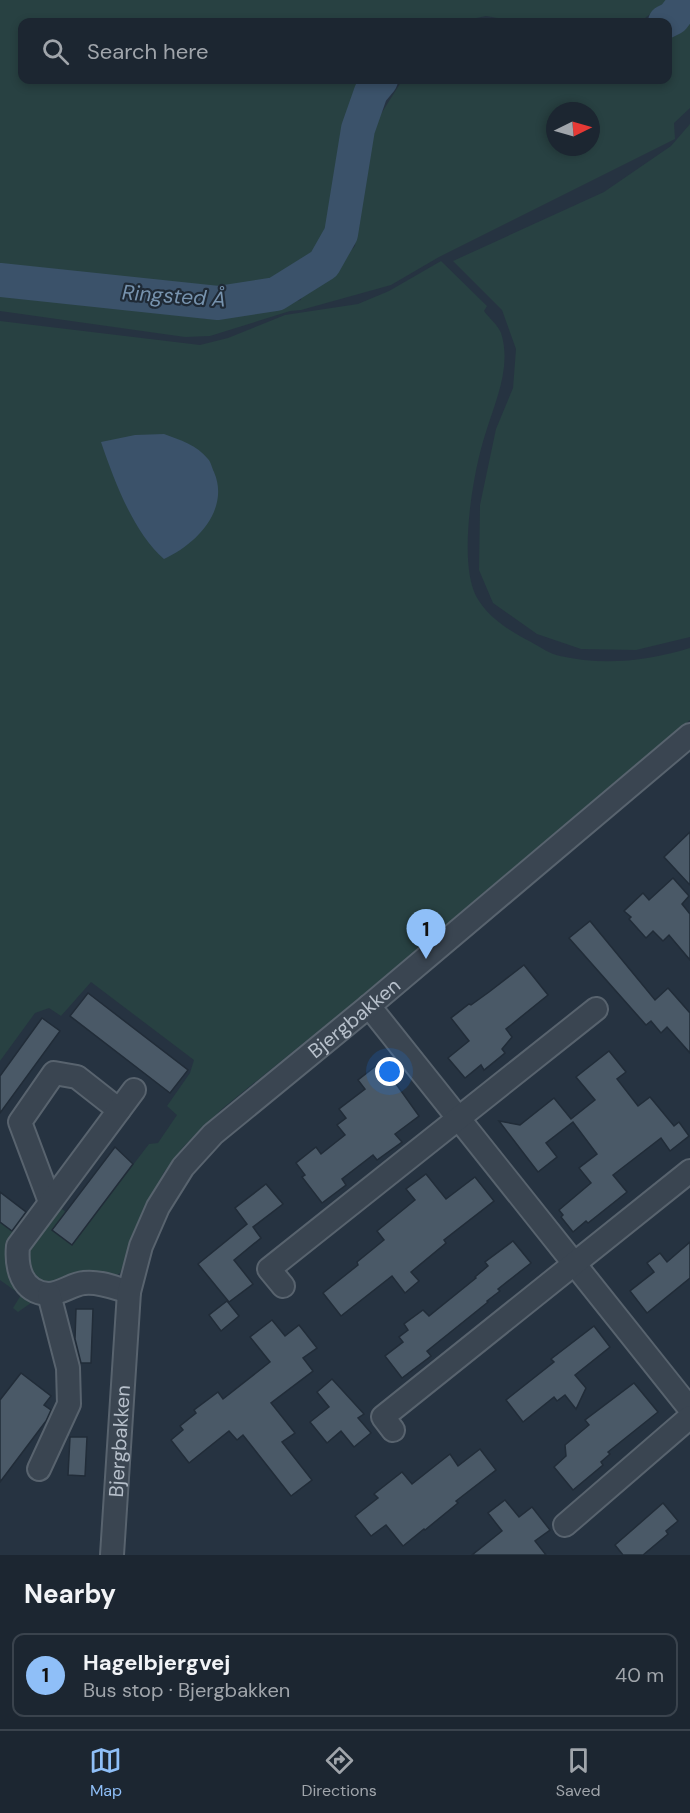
<!DOCTYPE html>
<meta charset="utf-8">
<style>
:root{--surface:#1c2631;--page:#29323d;--text:#f1f3f6;--muted:#a0a5ab;--line:#3a434d;--accent:#8fbff8}
body{margin:0;font-family:"DM Sans",sans-serif;background:var(--page);color:var(--text)}
.compass{position:absolute;left:546px;top:102px;width:54px;height:54px;border-radius:50%;background:var(--surface);box-shadow:0 3px 9px #0003;rotate:85deg}
.you{position:absolute;left:390px;top:1072px;width:21px;height:21px;margin:-15px;border:4px solid #fff;border-radius:50%;background:#1a73e8;box-shadow:0 0 0 9px #1a73e833}
.badge{display:grid;place-items:center;width:39px;height:39px;border-radius:50%;background:var(--accent);color:#111;font-size:20px;font-weight:700}
.pin{position:absolute;translate:-50% -50px;filter:drop-shadow(0 2px 3px #0008)}
.pin::after{content:'';position:absolute;top:32px;width:21px;height:18px;background:inherit;clip-path:polygon(0 0,100% 0,50% 100%)}
.list{margin:0;padding:0;list-style:none}
h2{display:flex;justify-content:space-between;align-items:center;height:78px;margin:0;padding:0 24px;font-size:26px}
h2 small{font-size:20px;font-weight:400;color:var(--muted)}
.list li{display:grid;grid-template-columns:39px 1fr auto;gap:18px;align-items:center;box-sizing:border-box;height:84px;margin:0 12px 12px;padding:0 12px;border:2px solid var(--line);border-radius:12px}
.list b{display:block;font-size:22px;white-space:nowrap}
.list p{margin:0;font-size:20px;white-space:nowrap;color:var(--muted)}
.list em{font-size:20px;font-style:normal;color:var(--muted)}
.icon{flex:none;width:33px;height:33px;fill:none;stroke:currentColor;stroke-width:2;stroke-linecap:round;stroke-linejoin:round}
.map{position:relative;flex:none;width:690px;height:1555px;overflow:hidden}
.search{position:absolute;background:var(--surface);box-shadow:0 3px 9px #0003;left:18px;right:18px;top:18px;height:66px;display:flex;align-items:center;gap:15px;box-sizing:border-box;padding:0 21px;border-radius:12px;color:var(--muted);font-size:22px}
.sheet{height:174px;background:var(--surface)}
nav{display:flex;justify-content:space-around;align-items:center;box-sizing:border-box;height:84px;border-top:2px solid var(--line);background:var(--surface);font-size:16px;color:var(--muted)}
nav a{display:grid;justify-items:center;gap:3px}
nav .on{color:var(--accent)}
.map>svg:first-child{display:block}
.green{fill:#284142;fill-rule:evenodd}
.water{fill:#3b526a}
.lines{fill:none;stroke-linecap:round;stroke-linejoin:round}
.river{stroke:#3b526a;stroke-width:34}
.building{fill:#4a5967;stroke:#212c38;stroke-width:1.5}
.street-casing{stroke:#58636e;stroke-width:26}
.street{stroke:#3a4551;stroke-width:22}
.labels{text-anchor:middle;dominant-baseline:central;stroke-width:4.5;stroke-linejoin:round;paint-order:stroke}
.street-label{font-size:20px;fill:#b7c0cb;stroke:#1f2a36}
.water-label{font-size:21px;font-style:italic;fill:#7793ae;stroke:#1f2a36}
</style>
<div class="map">
<svg width="690" height="1555" viewBox="0 0 690 1555">
<rect width="100%" height="100%" fill="#263341"/>
<!-- green -->
<g class="green">
<path d="M0,0H668L640,22H519L486,16L458,22H22V80H368L363,85L339,149L332,227L321,257L291,278L244,293L179,290L36,277L0,270Z"/>
<path d="M690,14V108L674,123L675,139L439,257L391,285L301,310L290,311L210,336L185,337L0,311V289L185,312L205,319H218L243,310L301,300L302,289L327,276L355,246L364,141L401,82L404,80H668V40ZM555,111H591V147H555Z"/>
<path d="M690,124V637L636,650L581,649L537,634L493,603L479,570L480,505L496,429L513,388L516,349L502,310L453,261L604,192L671,146Z"/>
<path d="M441,261L487,306L484,311C489,318 498,325 501,333C512,367 495,402 485,435C473,472 458,560 476,596C488,618 510,631 531,642C540,647 550,654 560,656C603,666 648,661 690,648V720L515,872L223,1108L184,1146L164,1172L142,1214L120,1273L110,1280L51,1287L29,1277L26,1245L56,1205L66,1212L72,1245L149,1144L158,1143L177,1115L167,1106L190,1073L194,1060L91,982L61,1016L49,1008L35,1013L0,1061V321L200,345L228,338L285,315L358,304L389,291Z"/>
<path d="M0,1222L14,1232L38,1298L18,1312L13,1308L21,1295L0,1280Z"/>
</g>
<!-- water -->
<path class="water" d="M164,434C180,440 197,445 208,459C211,462 212,468 214,472C230,509 197,544 164,559C133,532 114,480 101,442L135,435Z"/>
<g class="lines">
<!-- river -->
<g class="river">
<path d="M665,22L673,18L687,0"/>
<path d="M0,280L218,303L276,294L324,264L341,234L358,129L371,92L381,80"/>
</g>
</g>
<!-- building -->
<g class="building">
<path d="M690,832V885L664,857Z"/>
<path d="M673,878L689,896L682,904L690,914V960L669,935L663,941L653,931L646,938L629,919L631,917L624,911L643,893L649,900Z"/>
<path d="M590,921L655,1000L668,988L690,1013V1053L667,1027L661,1033L651,1021L646,1025L569,938Z"/>
<path d="M524,965L548,995L506,1029L512,1037L502,1049L505,1053L484,1070L481,1065L465,1078L448,1058L469,1041L451,1018L469,1004L471,1005L489,992Z"/>
<path d="M88,993L188,1070L170,1093L70,1016Z"/>
<path d="M42,1018L60,1031L0,1113V1076Z"/>
<path d="M609,1051L626,1072L617,1079L638,1106L650,1097L674,1126L679,1122L689,1136L670,1151L661,1138L613,1175L627,1192L588,1223L586,1221L573,1232L561,1217L563,1215L559,1210L591,1183L579,1168L597,1154L573,1122L546,1143L557,1157L538,1172L499,1121L520,1125L554,1098L571,1119L595,1100L576,1077Z"/>
<path d="M377,1065L381,1070L384,1067L419,1116L395,1134L402,1142L377,1160L373,1155L342,1179L346,1185L322,1203L302,1177L305,1175L296,1163L316,1147L321,1154L345,1135L337,1125L346,1118L339,1109L365,1089L358,1080Z"/>
<path d="M115,1147L133,1164L72,1245L52,1230Z"/>
<path d="M426,1174L446,1199L475,1177L494,1201L444,1240L446,1243L411,1272L419,1281L405,1293L392,1276L341,1316L323,1293L358,1265L357,1262L384,1240L377,1231L415,1200L406,1189Z"/>
<path d="M266,1184L283,1204L253,1227L261,1238L234,1260L253,1284L229,1302L198,1264L247,1224L235,1208Z"/>
<path d="M0,1192L26,1212L12,1231L0,1222Z"/>
<path d="M513,1241L531,1263L498,1289L500,1291L487,1301L488,1302L427,1351L431,1356L402,1378L385,1356L403,1342L399,1337L408,1330L404,1324L423,1310L429,1316L476,1278L475,1277L488,1266L485,1262Z"/>
<path d="M690,1242V1278L647,1313L630,1291L654,1272L647,1263L660,1253L667,1262Z"/>
<path d="M227,1301L239,1316L221,1331L209,1315Z"/>
<path d="M76,1309H93L91,1363H81L75,1339Z"/>
<path d="M272,1320L285,1336L299,1325L317,1348L303,1358L313,1371L271,1403L295,1433L282,1442L312,1480L291,1496L243,1435L237,1440L229,1431L189,1463L171,1440L183,1430L180,1426L196,1413L194,1410L218,1392L223,1399L270,1362L250,1337Z"/>
<path d="M594,1326L610,1347L575,1375L586,1388L576,1409L565,1395L557,1401L554,1397L523,1422L506,1400L554,1362L551,1359Z"/>
<path d="M21,1373L51,1396L44,1405L51,1410L46,1421L0,1482V1400Z"/>
<path d="M332,1379L364,1414L358,1418L371,1433L354,1447L341,1431L327,1443L310,1422L329,1407L317,1392Z"/>
<path d="M634,1383L658,1412L608,1452L610,1454L601,1462L603,1465L573,1490L554,1467L566,1456L565,1445L589,1425L585,1420Z"/>
<path d="M70,1437H87L85,1476L68,1475Z"/>
<path d="M480,1449L496,1470L456,1501L458,1503L425,1530L424,1529L403,1546L386,1525L371,1536L355,1516L378,1498L374,1494L402,1472L412,1484L450,1454L458,1466Z"/>
<path d="M505,1500L519,1517L532,1507L550,1530L535,1541L546,1555H472L502,1531L488,1513Z"/>
<path d="M663,1503L678,1521L666,1531L668,1534L643,1555H623L615,1545Z"/>
</g>
<g class="lines">
<defs>
<g id="street">
<path d="M369,1006L690,1409"/>
<path d="M50,1202L20,1122L54,1073L77,1077L119,1110"/>
<path d="M283,1286L269,1269L596,1009"/>
<path d="M129,1292C115,1288 99,1281 84,1283C72,1284 61,1294 48,1294C21,1292 16,1267 18,1246L134,1090"/>
<path d="M393,1430L383,1417L690,1171"/>
<path d="M39,1469L69,1404L68,1368L49,1294"/>
<path d="M565,1525L690,1417"/>
<path id="s1" d="M112,1555L129,1292L141,1246L158,1207L183,1167L213,1134L369,1006L690,735"/>
</g>
</defs>
<!-- street casing -->
<use href="#street" class="street-casing"/>
<!-- street -->
<use href="#street" class="street"/>
</g>
<g class="labels">
<!-- street labels -->
<g class="street-label">
<text stroke="none"><textPath href="#s1" startOffset="628">Bjergbakken</textPath></text>
<text stroke="none"><textPath href="#s1" startOffset="114">Bjergbakken</textPath></text>
</g>
<!-- water labels -->
<g class="water-label">
<text transform="translate(174 296) rotate(4)">Ringsted Å</text>
</g>
</g>
</svg>
<svg class="compass" viewBox="-18 -18 36 36"><path d="M0-13l5 13h-10z" fill="#e53935"/><path d="M0 13l5-13h-10z" fill="#a0a5ab"/></svg>
<div class="you"></div>
<div class="pin badge" style="left:426px;top:959px">1</div>
<div class="search"><svg class="icon" aria-label="search" viewBox="0 0 24 24"><circle cx="10" cy="10" r="6"/><path d="M15 15l6 6"/></svg>Search here</div>
</div>
<section class="sheet">
<h2>Nearby<small></small></h2>
<ul class="list">
<li><span class="badge">1</span><div><b>Hagelbjergvej</b><p>Bus stop · Bjergbakken</p></div><em>40 m</em></li>
</ul>
</section>
<nav>
<a class="on"><svg class="icon" aria-label="map" viewBox="0 0 24 24"><path d="M3 6l6-2 6 2 6-2v14l-6 2-6-2-6 2zM9 4v14M15 6v14"/></svg>Map</a>
<a><svg class="icon" aria-label="directions" viewBox="0 0 24 24"><path d="M12 3l9 9-9 9-9-9zM9 14v-3h6M13 9l2 2-2 2"/></svg>Directions</a>
<a><svg class="icon" aria-label="saved" viewBox="0 0 24 24"><path d="M7 4h10v16l-5-4-5 4z"/></svg>Saved</a>
</nav>
